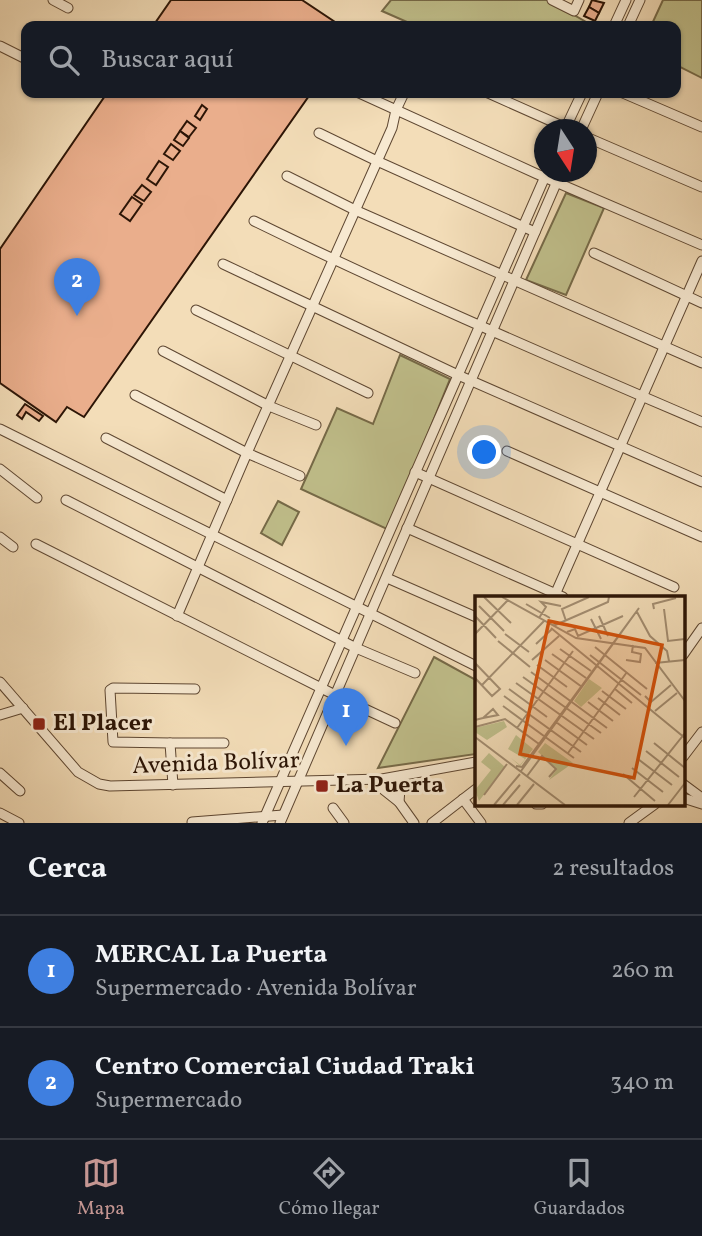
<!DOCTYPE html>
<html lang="es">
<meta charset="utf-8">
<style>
:root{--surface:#171b24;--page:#242831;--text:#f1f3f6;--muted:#9ea1a6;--line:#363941;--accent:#c59692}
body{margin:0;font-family:Vollkorn,serif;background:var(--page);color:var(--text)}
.compass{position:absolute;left:534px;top:119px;width:63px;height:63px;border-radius:50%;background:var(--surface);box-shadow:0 2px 5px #0004;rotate:168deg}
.you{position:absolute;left:485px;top:453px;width:24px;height:24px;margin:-18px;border:5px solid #fff;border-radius:50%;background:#1a73e8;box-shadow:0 0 0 10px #1a73e833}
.badge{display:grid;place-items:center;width:46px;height:46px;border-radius:50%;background:var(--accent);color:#fff;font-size:23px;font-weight:700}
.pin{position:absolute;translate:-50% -58px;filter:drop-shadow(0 2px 4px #0008)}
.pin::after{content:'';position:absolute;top:37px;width:24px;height:21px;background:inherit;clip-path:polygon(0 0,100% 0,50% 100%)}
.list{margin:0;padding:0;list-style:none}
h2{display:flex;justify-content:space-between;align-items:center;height:91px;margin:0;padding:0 28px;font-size:30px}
h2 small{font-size:23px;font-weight:400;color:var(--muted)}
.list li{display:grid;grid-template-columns:46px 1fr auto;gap:21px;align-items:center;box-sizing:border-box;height:112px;padding:0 28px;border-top:2px solid var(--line)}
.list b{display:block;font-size:26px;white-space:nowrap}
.list p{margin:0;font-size:23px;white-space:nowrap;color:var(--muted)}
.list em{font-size:23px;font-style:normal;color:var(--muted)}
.icon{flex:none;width:38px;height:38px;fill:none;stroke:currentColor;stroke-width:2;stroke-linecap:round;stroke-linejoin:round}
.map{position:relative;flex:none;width:702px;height:823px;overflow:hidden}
.search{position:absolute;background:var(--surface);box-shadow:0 2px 5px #0004;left:21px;right:21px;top:21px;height:77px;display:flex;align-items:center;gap:18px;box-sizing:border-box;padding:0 24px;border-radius:14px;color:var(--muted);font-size:26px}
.sheet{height:315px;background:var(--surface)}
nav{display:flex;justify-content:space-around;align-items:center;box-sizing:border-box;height:98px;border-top:2px solid var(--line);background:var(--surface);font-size:19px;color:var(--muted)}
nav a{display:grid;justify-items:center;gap:4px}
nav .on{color:var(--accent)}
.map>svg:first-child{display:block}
.green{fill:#c0bf8b;stroke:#766a48;stroke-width:2}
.building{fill:#eaae8c;stroke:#2c1506;stroke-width:2}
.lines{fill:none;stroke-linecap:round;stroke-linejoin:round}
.street-casing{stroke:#5e4732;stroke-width:11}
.street{stroke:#f7e9d1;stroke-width:9}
.poi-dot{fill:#8f2418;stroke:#f7e9d1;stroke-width:2.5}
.labels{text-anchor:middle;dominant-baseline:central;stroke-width:6;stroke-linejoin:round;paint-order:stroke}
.poi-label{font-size:24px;font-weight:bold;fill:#2c1506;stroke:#f7e9d1;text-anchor:start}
.street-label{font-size:24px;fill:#2c1506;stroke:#f7e9d1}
.inset-road{fill:none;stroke:#a38d71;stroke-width:2}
.view{fill:#d5520b;fill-opacity:0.15;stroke:#d5520b;stroke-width:3.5}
.inset-edge{fill:none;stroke:#2c1506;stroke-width:3.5}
</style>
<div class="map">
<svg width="702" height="823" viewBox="0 0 702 823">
<rect width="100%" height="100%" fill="#f3ddb8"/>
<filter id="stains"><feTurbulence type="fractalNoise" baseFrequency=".00286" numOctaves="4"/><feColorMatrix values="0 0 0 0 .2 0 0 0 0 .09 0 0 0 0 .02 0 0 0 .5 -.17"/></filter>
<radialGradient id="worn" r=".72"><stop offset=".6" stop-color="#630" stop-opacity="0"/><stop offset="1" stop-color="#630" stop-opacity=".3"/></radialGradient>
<!-- green -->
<g class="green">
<path d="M391,0H548L593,26H416L382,11Z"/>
<path d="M663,0H702V78L676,65V26H651Z"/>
<path d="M566,193L604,208L566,295L526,280Z"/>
<path d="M400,355L450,379L389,530L301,489L337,408L373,424Z"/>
<path d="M278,501L299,512L282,545L261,533Z"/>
<path d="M434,657L476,680V754L378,768Z"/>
</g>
<!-- building -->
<g class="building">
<path d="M171,0H302L341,26H153Z"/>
<path d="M592,0L604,3L599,13L589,7Z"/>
<path d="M589,7L599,13L595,21L584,16Z"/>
<path d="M107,93H311L84,417L67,407L56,422L0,383V249Z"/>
<path d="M202,105L207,109L200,120L195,116Z"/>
<path d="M187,121L196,128L189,137L180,131Z"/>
<path d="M180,131L189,138L183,146L174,140Z"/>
<path d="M171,144L180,151L173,160L164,154Z"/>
<path d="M159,161L168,167L156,185L147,179Z"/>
<path d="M142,185L151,192L144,201L134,195Z"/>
<path d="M132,197L142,204L130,221L120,214Z"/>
<path d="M25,404L43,416L39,421L26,412L22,419L17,415Z"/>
</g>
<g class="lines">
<defs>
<g id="street">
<path d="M53,0L68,8"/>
<path d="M552,0L574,11L579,0"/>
<path d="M614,26L626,0"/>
<path d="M628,26L640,0"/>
<path d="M0,46L24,58"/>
<path d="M359,93L537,174L702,245"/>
<path d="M488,93L571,130"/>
<path d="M623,93L702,127"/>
<path d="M565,129L582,93"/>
<path d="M581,130L598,93"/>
<path d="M319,133L377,161L535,232"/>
<path d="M586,137L702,187"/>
<path d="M287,176L355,210L702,363"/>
<path d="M254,221C401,293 551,357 702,422"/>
<path d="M594,253L702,303"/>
<path d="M223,264L458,375L702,482"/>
<path d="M196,310L368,393"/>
<path d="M163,351L269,406L316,425"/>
<path d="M135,395L247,453L300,476"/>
<path d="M0,429L476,666"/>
<path d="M106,438L227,500"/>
<path d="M507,451L702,537"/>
<path d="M0,469L37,498"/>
<path d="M415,472L674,587"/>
<path d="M66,500L356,648L415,673"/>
<path d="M407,528L563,597"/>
<path d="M0,537L13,547"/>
<path d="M36,544L335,695L395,723"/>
<path d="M387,578L476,617"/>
<path d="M554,597L702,261"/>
<path d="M177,616L247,453L392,128L396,110L404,93"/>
<path d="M683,655L702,628"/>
<path d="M0,682L78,772L99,784L110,786L382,779L476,762"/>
<path d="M0,715L23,708"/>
<path d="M170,743H224"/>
<path d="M683,757L702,732"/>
<path d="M0,773L20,791"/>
<path d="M370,779L399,802L414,823"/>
<path d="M683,784L702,798"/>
<path d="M173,785L170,743L113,742L110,690L113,688L195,689"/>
<path d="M683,798L702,804"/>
<path d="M463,799L481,823"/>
<path d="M399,802L401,776"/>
<path d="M536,804H542"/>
<path d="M333,808L344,823"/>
<path d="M0,813L19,823"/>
<path d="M192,822L283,815"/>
<path d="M262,823L547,172"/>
<path d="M280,823L561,172"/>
<path d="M432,823L476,789"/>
<path d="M629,823L655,804"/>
</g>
</defs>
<!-- street casing -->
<use href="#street" class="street-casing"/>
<!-- street -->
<use href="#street" class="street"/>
</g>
<!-- markers -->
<g class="poi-dot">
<rect x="32" y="717" width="14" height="14" rx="3.5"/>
<rect x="315" y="779" width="14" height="14" rx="3.5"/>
</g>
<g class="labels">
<!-- poi labels -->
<g class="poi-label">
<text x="53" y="724">El Placer</text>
<text x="336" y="786">La Puerta</text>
</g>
<!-- street labels -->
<g class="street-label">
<text transform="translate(216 764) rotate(-2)">Avenida Bolívar</text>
</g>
</g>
<!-- overview -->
<g transform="translate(475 596)">
<rect width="210" height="210" fill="#f3ddb8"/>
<path d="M114,83L127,92L106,111L99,105ZM29,125L32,131L12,144L0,136V132ZM41,139L58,153L45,170L36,162L45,169L50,163L33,153ZM70,147L98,167L74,184L82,173L63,156ZM14,157L30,171L4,205L0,194L16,174L6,166Z" fill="#c0bf8b"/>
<path class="inset-road" d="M9,1L36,27M27,1L101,42L170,52L210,105M51,8L75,22M4,10L29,35M179,13L178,8L201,2M189,13L193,45L210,43M162,16L175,40L192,55L194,65M0,20L21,42M124,20L133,40M64,22L71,11L66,6L86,10M116,23L126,43M91,25L87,13L114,1M78,30L133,6L134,1M76,32L210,142M92,36L100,33L103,40L148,20M0,38L33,4M30,38L54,56M23,45L55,71M61,48L77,33M120,51L172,93M85,53L116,75M77,58L111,82M63,59L57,64L84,40M115,59L166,99M70,64L107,91M151,64L165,66L166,58L157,56L158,49M0,67L25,93L17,100L0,82M180,67L210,64M62,69L92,91M56,76L132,132M48,81L126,137M41,87L119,143M7,89L69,25M34,93L72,121M140,93L157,107M127,95L151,113M29,100L106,156M170,100L176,106L196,89M123,102L145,119M113,106L138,125M28,110L99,162M180,115L202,97M0,124L8,122L23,119L18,113L8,122M81,126L112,149M0,131L30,123L64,148M42,132L98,55M0,141L90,209M179,147L210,172M171,155L204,181M93,157L152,76M163,163L197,189M41,170L47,171L164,12L46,175M157,172L188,196M148,178L180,205M52,180L67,160L81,173L74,181M9,199L32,168M159,201L210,137M19,209L45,178M28,209L45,189M42,209L59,188M193,209L210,187"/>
<path class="view" d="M74,25L187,49L159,182L45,158Z"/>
<rect width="210" height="210" class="inset-edge"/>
</g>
<rect width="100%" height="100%" filter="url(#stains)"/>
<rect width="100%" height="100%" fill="url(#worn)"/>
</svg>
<svg class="compass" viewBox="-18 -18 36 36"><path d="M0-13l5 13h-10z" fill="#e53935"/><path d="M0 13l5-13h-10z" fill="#9ea1a6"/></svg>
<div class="you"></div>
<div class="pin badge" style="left:346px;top:746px;background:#3f7fe0">1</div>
<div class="pin badge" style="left:77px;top:316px;background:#3f7fe0">2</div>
<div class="search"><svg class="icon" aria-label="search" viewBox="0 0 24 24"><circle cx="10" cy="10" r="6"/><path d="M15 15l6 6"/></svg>Buscar aquí</div>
</div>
<section class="sheet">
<h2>Cerca<small>2 resultados</small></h2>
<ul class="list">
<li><span class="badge" style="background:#3f7fe0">1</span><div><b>MERCAL La Puerta</b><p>Supermercado · Avenida Bolívar</p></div><em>260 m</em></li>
<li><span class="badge" style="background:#3f7fe0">2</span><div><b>Centro Comercial Ciudad Traki</b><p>Supermercado</p></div><em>340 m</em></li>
</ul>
</section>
<nav>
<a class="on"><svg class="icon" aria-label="map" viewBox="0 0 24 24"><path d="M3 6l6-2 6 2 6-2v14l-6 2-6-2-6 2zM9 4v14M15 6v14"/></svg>Mapa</a>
<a><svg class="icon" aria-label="directions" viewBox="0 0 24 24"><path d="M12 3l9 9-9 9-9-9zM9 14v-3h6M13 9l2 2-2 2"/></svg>Cómo llegar</a>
<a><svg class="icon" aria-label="saved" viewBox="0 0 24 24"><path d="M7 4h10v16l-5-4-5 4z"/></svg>Guardados</a>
</nav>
